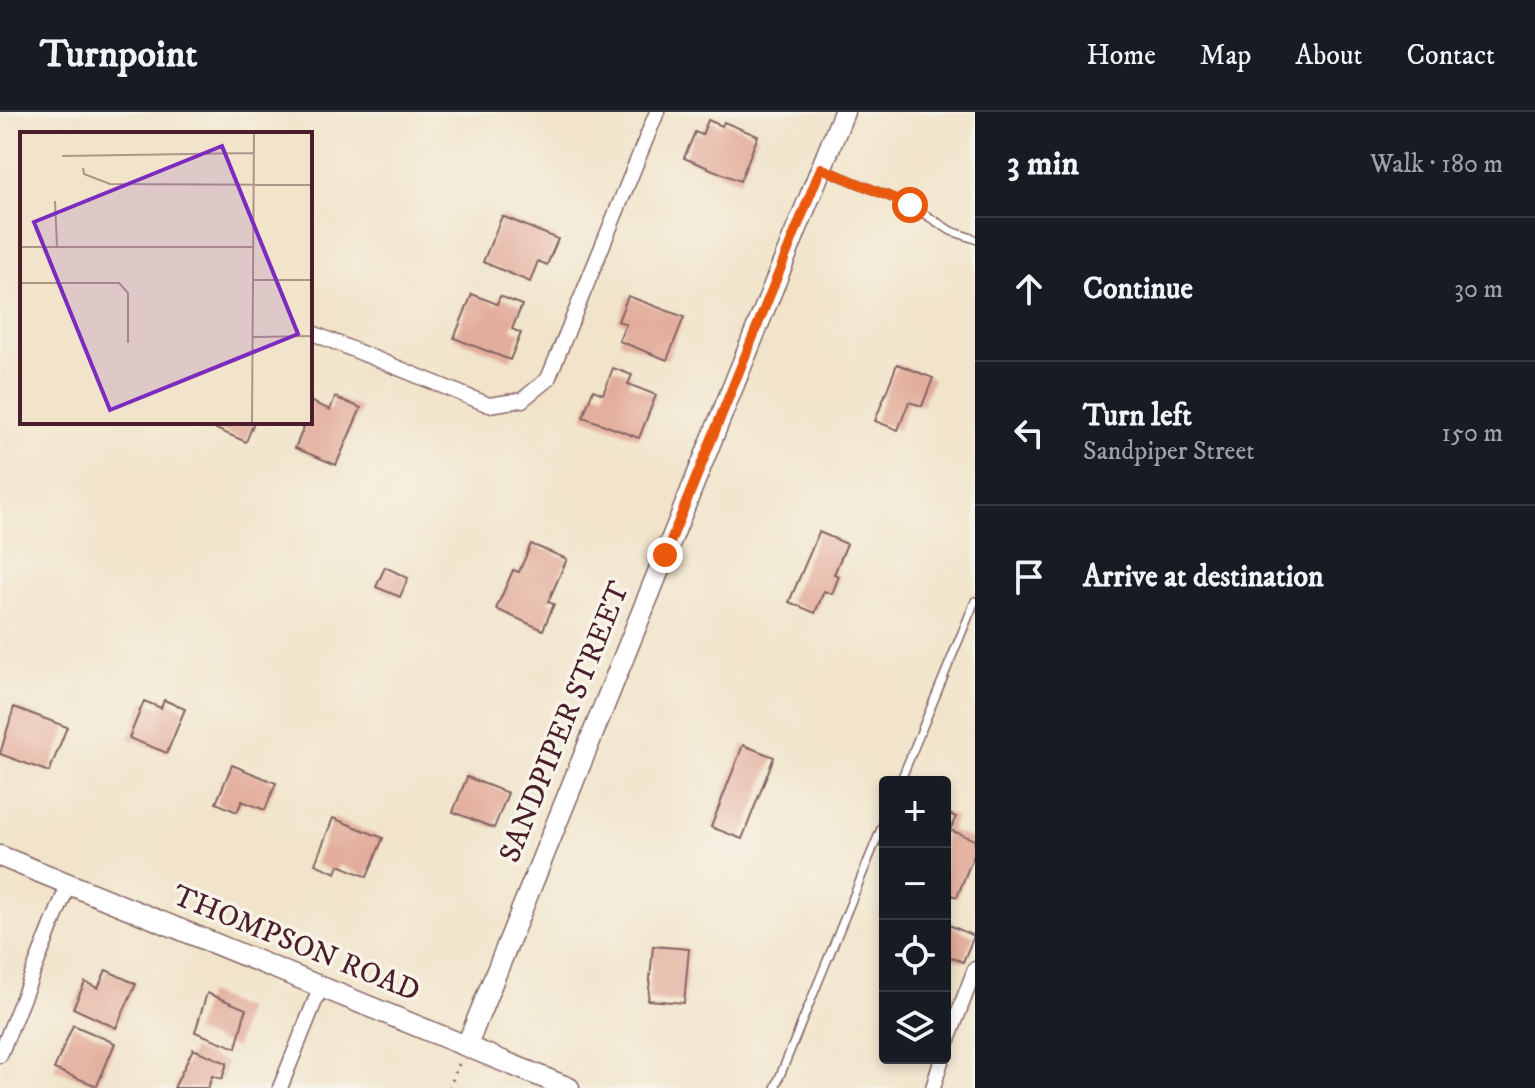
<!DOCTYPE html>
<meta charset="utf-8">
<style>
:root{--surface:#171b24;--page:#242831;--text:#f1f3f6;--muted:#9ea1a6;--line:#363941}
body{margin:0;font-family:"IM FELL DW Pica",serif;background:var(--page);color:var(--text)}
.controls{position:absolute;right:24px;bottom:24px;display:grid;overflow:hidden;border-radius:8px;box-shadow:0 4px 12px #0003}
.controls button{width:72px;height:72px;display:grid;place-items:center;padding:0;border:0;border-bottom:2px solid var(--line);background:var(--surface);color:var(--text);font:40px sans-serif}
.stop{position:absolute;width:24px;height:24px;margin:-18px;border:6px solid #ea580c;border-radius:50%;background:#fff}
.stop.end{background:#ea580c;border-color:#fff;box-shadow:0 2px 8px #0008}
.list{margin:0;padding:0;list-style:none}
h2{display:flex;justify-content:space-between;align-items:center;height:104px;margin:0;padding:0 32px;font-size:34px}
h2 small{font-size:26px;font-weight:400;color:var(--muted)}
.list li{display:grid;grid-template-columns:52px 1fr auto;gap:24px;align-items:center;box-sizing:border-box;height:144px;padding:0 32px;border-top:2px solid var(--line)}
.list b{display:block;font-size:30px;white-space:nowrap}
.list p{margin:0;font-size:26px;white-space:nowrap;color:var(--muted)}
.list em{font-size:26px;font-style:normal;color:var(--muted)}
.icon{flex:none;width:44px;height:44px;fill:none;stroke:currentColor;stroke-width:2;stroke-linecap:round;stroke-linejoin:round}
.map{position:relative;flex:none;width:975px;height:976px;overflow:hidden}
header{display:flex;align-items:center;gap:48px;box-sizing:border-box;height:112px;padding:0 40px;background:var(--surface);border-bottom:2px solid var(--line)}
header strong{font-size:38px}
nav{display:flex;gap:44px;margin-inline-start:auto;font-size:28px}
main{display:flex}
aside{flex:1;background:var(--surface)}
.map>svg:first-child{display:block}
.building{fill:#e3ad9c}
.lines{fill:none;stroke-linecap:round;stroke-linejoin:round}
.lane-casing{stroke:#846463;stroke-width:10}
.street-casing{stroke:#846463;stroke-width:17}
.secondary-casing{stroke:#846463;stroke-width:23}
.path{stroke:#846463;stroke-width:3;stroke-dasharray:2 6;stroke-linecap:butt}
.lane{stroke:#fff;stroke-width:7}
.street{stroke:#fff;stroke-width:14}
.secondary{stroke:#fff;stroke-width:20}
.route{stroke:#ea580c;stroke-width:10}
.labels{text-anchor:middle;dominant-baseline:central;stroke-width:7;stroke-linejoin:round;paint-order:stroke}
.street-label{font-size:30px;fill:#4a1f2b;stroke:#f7f3e8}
.inset-road{fill:none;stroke:#ae958a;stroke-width:2}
.view{fill:#7b2cbf;fill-opacity:0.15;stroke:#7b2cbf;stroke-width:4}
.inset-edge{fill:none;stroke:#4a1f2b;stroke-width:4}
</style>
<header>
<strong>Turnpoint</strong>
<nav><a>Home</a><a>Map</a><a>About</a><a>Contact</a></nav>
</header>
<main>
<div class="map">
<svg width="975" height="976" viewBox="0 0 975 976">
<rect width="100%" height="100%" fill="#f7f3e8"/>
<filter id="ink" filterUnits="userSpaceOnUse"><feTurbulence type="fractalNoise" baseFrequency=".0125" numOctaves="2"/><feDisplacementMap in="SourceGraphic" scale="16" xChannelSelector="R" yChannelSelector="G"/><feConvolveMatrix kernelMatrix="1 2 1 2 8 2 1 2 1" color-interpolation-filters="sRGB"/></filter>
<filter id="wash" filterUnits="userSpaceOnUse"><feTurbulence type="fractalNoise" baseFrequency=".006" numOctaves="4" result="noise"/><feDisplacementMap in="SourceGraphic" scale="32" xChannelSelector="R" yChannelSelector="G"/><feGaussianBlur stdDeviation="1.8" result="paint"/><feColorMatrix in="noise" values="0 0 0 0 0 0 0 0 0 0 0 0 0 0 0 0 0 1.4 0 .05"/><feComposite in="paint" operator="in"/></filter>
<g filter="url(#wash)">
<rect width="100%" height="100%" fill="#f1e4ca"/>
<g id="blocks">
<!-- building -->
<g class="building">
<path d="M708,8L722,14L724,10L758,24L740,69L684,46L695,20L702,23Z"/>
<path d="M502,104L558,127L547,153L538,149L530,170L483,150Z"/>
<path d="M472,182L497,192L500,184L522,193L512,217L521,221L510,248L454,226Z"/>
<path d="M628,184L684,205L667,248L619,229L626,212L618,209Z"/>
<path d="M897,252L933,266L922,294L909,290L898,318L875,309Z"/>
<path d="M613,256L632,263L628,272L656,283L639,326L583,305L593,278L603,282Z"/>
<path d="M335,285L361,296L336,353L295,336L306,310H310V289L330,298Z"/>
<path d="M200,310H254L246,330Z"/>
<path d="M819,420L847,432L834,462L839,464L832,482L824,479L815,501L789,490Z"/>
<path d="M531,432L567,447L548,490L554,492L543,518L496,497L513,458L519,460Z"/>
<path d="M385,455L408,466L400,485L376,475Z"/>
<path d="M164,588L185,597L167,641L129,626L144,589L161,596Z"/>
<path d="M14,595L67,615L49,660L0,642Z"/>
<path d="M743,633L774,645L742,727L711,715Z"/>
<path d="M232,653L276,671L265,698L242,689L237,700L216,691Z"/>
<path d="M467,665L508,681L494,716L453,700Z"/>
<path d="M945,700L956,705L950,718L975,728V740L957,785L945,781Z"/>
<path d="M333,706L383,726L367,765L339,753L336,761L315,752Z"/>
<path d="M947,812L974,824L963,850L945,843Z"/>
<path d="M653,834L689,837L684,891L648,888Z"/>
<path d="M106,858L136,872L116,916L73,896L85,870L98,876Z"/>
<path d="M207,881L246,897L236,936L195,920Z"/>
<path d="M73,913L115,931L97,974L54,957Z"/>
<path d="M193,937L227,951L222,967L212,964L208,976H174Z"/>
</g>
</g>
</g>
<g filter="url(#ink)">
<use href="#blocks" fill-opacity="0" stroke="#846463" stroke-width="2"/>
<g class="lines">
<defs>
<g id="lane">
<path d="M823,57L910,93L951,119L975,127"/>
<path d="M900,670L975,489"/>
<path d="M775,976L885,707"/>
</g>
<g id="street">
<path d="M310,220L489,293L522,288L548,267L657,0"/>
<path d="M945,936L975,857"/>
<path d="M0,943L68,773"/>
<path d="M280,976L321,874"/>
<path d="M933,976L942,946"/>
</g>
<g id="secondary">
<path d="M0,744L569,976"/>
<path d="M467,933L844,0"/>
</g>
</defs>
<!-- lane casing -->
<use href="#lane" class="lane-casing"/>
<!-- street casing -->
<use href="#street" class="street-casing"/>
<!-- secondary casing -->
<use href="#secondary" class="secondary-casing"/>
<!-- path -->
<path class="path" d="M449,976L459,952"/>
<!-- lane -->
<use href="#lane" class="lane"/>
<!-- street -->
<use href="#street" class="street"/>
<!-- secondary -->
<use href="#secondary" class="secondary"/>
</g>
</g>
<g class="lines" filter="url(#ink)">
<!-- route -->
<path class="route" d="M665,443L821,56L910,93"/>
</g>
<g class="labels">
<!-- street labels -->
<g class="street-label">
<text transform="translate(565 610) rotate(-68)">SANDPIPER STREET</text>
<text transform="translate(296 832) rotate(22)">THOMPSON ROAD</text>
</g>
</g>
<!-- overview -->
<g transform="translate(20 20)">
<rect width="292" height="292" fill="#f1e4ca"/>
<path class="inset-road" d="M42,24L234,21M63,36L64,42L90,52L292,53M35,69L37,115M0,115H233M233,148H292M0,151H99L108,161V211M233,205L292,204M232,291L234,1"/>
<path class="view" d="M202,14L278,202L90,278L14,90Z"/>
<rect width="292" height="292" class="inset-edge"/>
</g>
</svg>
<div class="controls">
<button>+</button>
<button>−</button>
<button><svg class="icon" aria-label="locate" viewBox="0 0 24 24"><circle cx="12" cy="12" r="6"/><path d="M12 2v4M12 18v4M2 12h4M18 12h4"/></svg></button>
<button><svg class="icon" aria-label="layers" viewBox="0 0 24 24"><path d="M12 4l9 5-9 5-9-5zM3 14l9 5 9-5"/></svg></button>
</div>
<div class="stop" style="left:910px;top:93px"></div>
<div class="stop end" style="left:665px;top:443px"></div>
</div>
<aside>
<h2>3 min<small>Walk · 180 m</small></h2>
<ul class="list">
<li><svg class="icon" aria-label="ahead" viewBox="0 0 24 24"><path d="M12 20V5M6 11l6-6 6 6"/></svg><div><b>Continue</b></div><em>30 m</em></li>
<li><svg class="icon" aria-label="left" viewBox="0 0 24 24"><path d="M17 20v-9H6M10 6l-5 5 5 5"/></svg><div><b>Turn left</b><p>Sandpiper Street</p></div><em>150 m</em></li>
<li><svg class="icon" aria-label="arrive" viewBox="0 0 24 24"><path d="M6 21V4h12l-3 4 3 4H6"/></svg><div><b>Arrive at destination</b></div></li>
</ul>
</aside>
</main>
